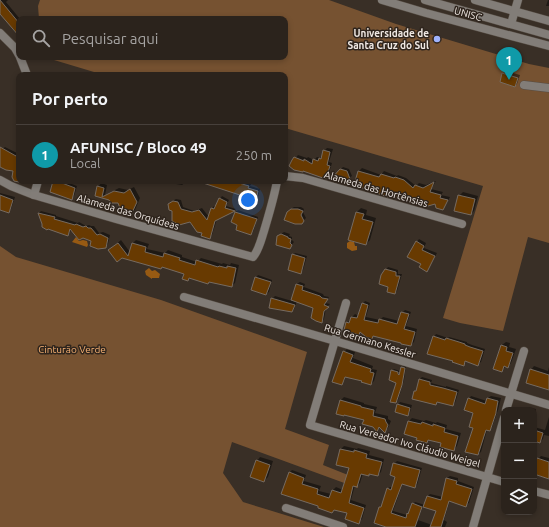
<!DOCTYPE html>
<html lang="pt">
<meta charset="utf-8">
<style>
:root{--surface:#2b231c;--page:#332b25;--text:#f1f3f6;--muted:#a6a4a3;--line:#47403b;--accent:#0b8043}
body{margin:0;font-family:Ubuntu,sans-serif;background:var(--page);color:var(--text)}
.controls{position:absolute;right:12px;bottom:12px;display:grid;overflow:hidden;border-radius:8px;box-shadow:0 2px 6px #0003}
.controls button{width:36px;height:36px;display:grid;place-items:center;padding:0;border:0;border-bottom:1px solid var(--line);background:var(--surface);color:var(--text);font:20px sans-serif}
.you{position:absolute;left:248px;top:200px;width:14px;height:14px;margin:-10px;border:3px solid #fff;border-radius:50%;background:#1a73e8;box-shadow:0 0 0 6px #1a73e833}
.badge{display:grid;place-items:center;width:26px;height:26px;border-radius:50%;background:var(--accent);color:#fff;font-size:13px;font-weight:700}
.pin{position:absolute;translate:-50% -33px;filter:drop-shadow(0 1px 2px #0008)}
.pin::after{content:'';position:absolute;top:21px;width:14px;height:12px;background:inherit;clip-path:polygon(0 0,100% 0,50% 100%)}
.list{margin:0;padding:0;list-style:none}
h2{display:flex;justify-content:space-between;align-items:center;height:52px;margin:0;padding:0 16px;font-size:17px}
h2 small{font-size:13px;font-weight:400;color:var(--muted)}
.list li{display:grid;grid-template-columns:26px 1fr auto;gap:12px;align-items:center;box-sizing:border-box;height:60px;padding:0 16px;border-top:1px solid var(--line)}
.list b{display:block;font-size:15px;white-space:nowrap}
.list p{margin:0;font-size:13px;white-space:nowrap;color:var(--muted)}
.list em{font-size:13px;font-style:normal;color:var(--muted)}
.icon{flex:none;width:22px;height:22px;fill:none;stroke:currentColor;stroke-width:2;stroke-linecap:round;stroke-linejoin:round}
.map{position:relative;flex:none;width:549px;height:527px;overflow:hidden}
.search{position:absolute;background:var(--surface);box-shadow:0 2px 6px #0003;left:16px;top:16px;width:272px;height:44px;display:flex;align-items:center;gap:10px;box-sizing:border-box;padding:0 14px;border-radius:8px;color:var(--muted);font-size:15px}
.panel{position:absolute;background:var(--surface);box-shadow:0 2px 6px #0003;left:16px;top:72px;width:272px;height:112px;border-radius:8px}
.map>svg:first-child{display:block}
.green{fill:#765231}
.water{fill:#975a13}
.shadow{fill:#0007;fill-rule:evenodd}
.building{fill:#683a01;stroke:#766b61}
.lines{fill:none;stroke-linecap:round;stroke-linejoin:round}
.minor-casing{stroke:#564d44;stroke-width:9}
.minor{stroke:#827d78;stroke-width:8}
.poi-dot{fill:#a0b3fd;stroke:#2f251d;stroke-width:1.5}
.labels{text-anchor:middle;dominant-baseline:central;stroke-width:3;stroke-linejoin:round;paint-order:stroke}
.street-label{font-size:10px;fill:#efe8e3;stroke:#2f251d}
.poi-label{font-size:10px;font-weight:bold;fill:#efe8e3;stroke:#2f251d;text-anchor:end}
.park-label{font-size:10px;fill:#f9b374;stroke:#2f251d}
</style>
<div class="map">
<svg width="549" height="527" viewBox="0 0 549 527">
<rect width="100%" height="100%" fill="#392f26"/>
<!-- green -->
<g class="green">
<path d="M40,0H329L396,24L529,64L549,68V243L528,237L503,331L460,323L443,318L483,186L285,128V75H104L54,60L53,57H285V19H39L38,6Z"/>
<path d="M0,246L16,257L161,300L307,352L285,429L329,445L323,465L358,479V488L232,442L223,473L243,502L324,527H0Z"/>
</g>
<!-- water -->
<g class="water">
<path d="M76,237L79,241L83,240L87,241L88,245L87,247L72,242Z"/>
<path d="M350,241L354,242L355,246H357V250L352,251L347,248V243Z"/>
<path d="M149,268L152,271L155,270L160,274L159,278H152V279L146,275L145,271Z"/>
</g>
<!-- shadow -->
<g class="shadow">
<path d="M0,0H8L6,2L20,19H19V34L0,12Z"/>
<path d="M548,0H549V6H546Z"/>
<path d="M506,71L520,75L517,84L515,86L503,74Z"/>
<path d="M61,72L64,74L67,75H53L55,73H59Z"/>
<path d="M5,147L19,154V181L14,170L1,167L0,168V151Z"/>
<path d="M327,148L333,149L329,162L332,163L329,173L325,177L293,161L298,155L307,158L308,157L314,160L317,157L320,158L323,155L324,151Z"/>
<path d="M343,167L349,169L352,176L349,178H333Z"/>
<path d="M362,168L381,175L384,171L397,176L398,175L406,178L416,186L419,183L426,185L436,181L431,189L443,192L441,195L450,197L445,206L407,195L390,193L388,196L355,184L359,171Z"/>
<path d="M54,181H64L77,186L75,193L74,196L71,198Z"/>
<path d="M173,181H197L196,183L186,182L182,185L176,184Z"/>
<path d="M199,181H241L251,184L250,186L260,189L257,201L254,204L250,197Z"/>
<path d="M101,183L107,185L105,195L119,188L128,190L134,187L140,198L135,210L131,214L119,202L110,199L96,195L98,187Z"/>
<path d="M463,192L478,196L474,211L471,214L459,196Z"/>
<path d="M0,193L15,197L11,209L9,212L0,209Z"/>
<path d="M222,196L229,200L226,206L236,209L234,211L217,219L212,235L209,238L191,220L173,210L171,202L176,199L181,200L183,207L194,211L202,208L209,217L212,209L214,206L216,207L220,199Z"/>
<path d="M294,207H301L304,209L303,212L306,218L301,223L287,212Z"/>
<path d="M361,208L367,210L366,215L376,218L370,240L366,244L349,239L357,212Z"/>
<path d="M238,210L258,217L253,232L250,234L232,222L236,212Z"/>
<path d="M41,211L56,215V216L78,223L79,222L86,226L89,225L91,226H94L99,233L103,232L110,235L108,244L105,247L92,241L72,229L70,232L68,234L43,224L39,213Z"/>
<path d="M284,232L290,234L289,236L292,237V240L294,242L289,248L278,236Z"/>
<path d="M419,239L426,243L424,248L437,253L429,268L423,264L417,242Z"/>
<path d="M121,240L130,252L132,244L136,240L149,244L147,249L165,253L168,250L182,255V257L197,262L201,258L222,264L223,263L230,265L231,263L239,265L235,283L231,286L191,277L187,280L185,274L162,266L122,257L113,247Z"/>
<path d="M295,253L307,256L303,270L301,273L293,255Z"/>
<path d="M388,267L398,270V274H402L397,291L395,293L389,286L386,270Z"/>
<path d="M258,275L272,280L269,292L266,294L256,278Z"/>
<path d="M300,282L305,284L304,287L323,294L324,296L329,297L325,303L330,304L326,308L324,319L322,322L314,307L297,301L294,309L292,311L272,299L275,296L292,301L297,284Z"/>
<path d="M365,301L370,303L366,317L380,320L383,317L399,321L402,313L405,310L411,312L406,326L417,329L414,342L411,345L374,335L371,338L361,331L358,334L347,323L350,320H351L352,317L355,314L359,316L363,304Z"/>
<path d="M436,334L448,338L449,337L467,342V343L472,345L485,349L481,362L478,364L466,361L464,365L434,337Z"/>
<path d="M506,342L510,343L509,347L516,349L511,363L508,366H506L501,371L502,345Z"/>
<path d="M347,349L355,352L353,358L373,366L372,369L377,370L374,381L371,384L363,380L346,376L344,381L341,384L344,352Z"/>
<path d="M404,366H406L404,380L398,400L396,402L397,382L392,371L394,369L400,371Z"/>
<path d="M534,366L548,371L549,367V389L531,370Z"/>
<path d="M422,377L432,380L431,383L446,387V386L459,390L455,403L452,405L438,402L436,404L415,391L417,389L420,379Z"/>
<path d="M471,396L487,401L488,398L491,396L501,398L498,410L492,427L490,430H487L481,452L478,454L474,427V412L469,399Z"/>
<path d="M344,397L364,403V404L377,407L375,413L388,416V419L391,421L388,428L385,431L381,427L377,430L365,419L337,414L341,400Z"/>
<path d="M400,402L412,405L410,412L408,415L398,405Z"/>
<path d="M527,407L536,409L534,418V410H524Z"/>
<path d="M549,417V436L544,435L543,439L540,442L534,440V427L545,430Z"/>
<path d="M412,418L424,421L426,420L436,423L437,422L447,425L446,429L461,433L457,446L454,450L443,443L429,439L426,442L418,437L409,421Z"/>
<path d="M344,446L357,449L358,448L370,451L369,455L384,459L381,472L378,475L370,473L368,475L363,473L360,483L357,486L355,485L351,500L366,505L362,519L358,522L348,512L335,509L332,512L320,505L289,473L292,470L306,475L304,481L321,486L319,491L331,494L333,490L336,487L343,490L350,467L341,449Z"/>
<path d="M541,456L549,458V478L534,473V461L537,462L538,459Z"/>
<path d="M260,457L273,461L268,477L264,481L257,461Z"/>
<path d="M397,461L422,468L417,485L414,487L403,483L393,511L407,515L410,512L413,504L415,502L425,505L428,496L430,494L443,497L447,478L450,476L458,478V481L474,487L469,503L466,505L450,500L444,520L447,522L445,527H387L380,507L382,505L388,489L390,487H393L396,476L394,464ZM423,506L437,510L432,525L418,520Z"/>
</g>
<!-- building -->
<g class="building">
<path d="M0,0L19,23V36L0,14Z"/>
<path d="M502,73L518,78L515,87L500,82Z"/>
<path d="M0,147L16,156V155H19V182L14,181L12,177L13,171L6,170L0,167Z"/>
<path d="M323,150L330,152L327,165L330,166L326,178H323L303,171V172L294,170L289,166L292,160L294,157L304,161V159L312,164L313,159L318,161L319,158L321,159Z"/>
<path d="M340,169L347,171L350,179L341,181L331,179Z"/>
<path d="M358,171L379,177L381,174L394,178L395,177L404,180L413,188L415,185L423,188L434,182L430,192L441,195L440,198L448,200L443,210L436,208L435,204L428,206L407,196L405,199H402L389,194L388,197L354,185Z"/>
<path d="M53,181H63L62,183L75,188L72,200L50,192Z"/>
<path d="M201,181H232L249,186L248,188L258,191L255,205L247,203L249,198L200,182Z"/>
<path d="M97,186L104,188L102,197L114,191L124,193L130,189L137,202L131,215L126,210L121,211L118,203H111L109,200L95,196Z"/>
<path d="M0,195L13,200L9,213L0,210Z"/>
<path d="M458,195L475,199L471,215L454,211Z"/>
<path d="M219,198L227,202L225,208L235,211L215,221L210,239L201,236L202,233L197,232L190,222L179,225L172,221V211L169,210L168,204L173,201L178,202L181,209L192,212L199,210L207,220L211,208L214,209Z"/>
<path d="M291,209H298L303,211L301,215L304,221L302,224H295L284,220L287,212Z"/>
<path d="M235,212L257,219L251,235L236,230L237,225L231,222Z"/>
<path d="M356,212L364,214L362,219L373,222L366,245L348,240Z"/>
<path d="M38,213L55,217L54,219L75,225L76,224L83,227L86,226L88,228H91L97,235L100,234L108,238L106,248L98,249L90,246L91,241L83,238L79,240L70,229L68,236L48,229L47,230L42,227V224Z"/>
<path d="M281,234L288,237V238L291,239L290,243L292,245L290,249L276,245L277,236Z"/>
<path d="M416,241L424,246L422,250L435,256L427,272L419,267L421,264L407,257Z"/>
<path d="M118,243L128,256L132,243L146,247L145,252L163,257L164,253L180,258L179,260L195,265L196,260L218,267L219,266L227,268V266L236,268L232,287L209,282L208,284L189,278L188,281L182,279L184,274L162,267L161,269L122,258L117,262L108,250Z"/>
<path d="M292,254L305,258L301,274L288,270Z"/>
<path d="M385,269L396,272V276H400L395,294L387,292L388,287L379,284L381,275Z"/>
<path d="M255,277L271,282L266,295L251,290Z"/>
<path d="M296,284L303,286L302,290L320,296L322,298L328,299L324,305L329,307L324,311L322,323L316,321L311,318L313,308L291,300Z"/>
<path d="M271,298L295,305L292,312L269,308Z"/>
<path d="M362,303L368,305L364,320L378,323L379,319L397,324L401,312L409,314L404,329L415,332L411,346L401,344V343L373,336L372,339L366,337L360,332L359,335L344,330L346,322L349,323L351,317L357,318Z"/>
<path d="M433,336L445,340L446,338L459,342L465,344V345L470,347L483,351L478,366L465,361L464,366L452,362L453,361L427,354Z"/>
<path d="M501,345L507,347L506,351L513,353L508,368L504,366L502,372L493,369Z"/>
<path d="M343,351L353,355L350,362L371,369L370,372L374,373L371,385L361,382L362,381L345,377L342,385L332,382Z"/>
<path d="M401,367L405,368L402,385L396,403L390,402L396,383L389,380L391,370L398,372V374L399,375Z"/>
<path d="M530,369L549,375V390L526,383Z"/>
<path d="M419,379L430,382V385L443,388L457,392L453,406L437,402L436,405L412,399L414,391H416Z"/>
<path d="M468,398L485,404L487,398L498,401L496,412V413L490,431L486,430L478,455L465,452L473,428L469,427L473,413L464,410Z"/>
<path d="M340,400L361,406V407L374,410L373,416L385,419L386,422L388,425L385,433L379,427L377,432L373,427L362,424L364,420L344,415V416L336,414Z"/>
<path d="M397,404L410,408L408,416L395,412Z"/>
<path d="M408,421L421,424L422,422L433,426V424L445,428L444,432L458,436L454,451L440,447L441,443L428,440L427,443L416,440L417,438L404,434Z"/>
<path d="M534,430L543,433L540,443L534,441Z"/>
<path d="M340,449L354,452V450L367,454L366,458L382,462L378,476L369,474V476L361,474L357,487L353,486L349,503L364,508L359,524L345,519L347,513L334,510L332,513L318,508V506L281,494L289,472L304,478L302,484L318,489L317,494L329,498L332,490L341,493L349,468L336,465Z"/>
<path d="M537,458L549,462V479L534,474V469Z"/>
<path d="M256,460L270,465L264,482L250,477Z"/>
<path d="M393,463L420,470L415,488L402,484L391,513L406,518L407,513L408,514L412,503L422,507L415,527H386L374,523L379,507H381L387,488L391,490L395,477L390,475Z"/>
<path d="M446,478L457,481L456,484L472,489L466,507L449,501L441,527H430L436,511L423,507L427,496L441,500Z"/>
</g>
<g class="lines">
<defs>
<g id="minor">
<path d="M382,0L426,13L549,46"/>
<path d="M425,0L549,35"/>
<path d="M475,0L549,21"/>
<path d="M511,24L518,0"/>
<path d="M0,33L15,48L19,55"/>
<path d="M20,57L27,75"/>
<path d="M524,85L549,88"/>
<path d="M285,176L303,178L462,224"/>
<path d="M0,180L11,186L34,195L116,219L253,257C259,250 261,240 264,231C269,214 274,198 277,181"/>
<path d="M34,195L38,181"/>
<path d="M184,297L335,341L549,405"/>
<path d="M346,303L310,425L504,482"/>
<path d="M506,410L524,351"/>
<path d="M534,491L549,495"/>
<path d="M286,508L343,527"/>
<path d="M473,527L504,418"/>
</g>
</defs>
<!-- minor casing -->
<use href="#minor" class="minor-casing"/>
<!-- minor -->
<use href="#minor" class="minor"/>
</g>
<!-- markers -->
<circle class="poi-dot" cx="437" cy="39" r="4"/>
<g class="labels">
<!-- street labels -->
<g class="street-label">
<text transform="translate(468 14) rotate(15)">UNISC</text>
<text transform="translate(376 189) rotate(16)">Alameda das Hortênsias</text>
<text transform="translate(128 212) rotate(16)">Alameda das Orquídeas</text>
<text transform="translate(370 341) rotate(17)">Rua Germano Kessler</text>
<text transform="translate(410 444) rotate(16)">Rua Vereador Ivo Cláudio Weigel</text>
</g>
<!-- poi labels -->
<g class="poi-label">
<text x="429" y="33">Universidade de<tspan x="429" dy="12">Santa Cruz do Sul</tspan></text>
</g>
<!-- park labels -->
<g class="park-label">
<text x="72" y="349">Cinturão Verde</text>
</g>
</g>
</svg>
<div class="controls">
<button>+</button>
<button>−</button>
<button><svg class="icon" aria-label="layers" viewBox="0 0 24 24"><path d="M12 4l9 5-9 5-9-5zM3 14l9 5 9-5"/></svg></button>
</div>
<div class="you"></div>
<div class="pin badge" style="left:509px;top:80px;background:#0f9aa8">1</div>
<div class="search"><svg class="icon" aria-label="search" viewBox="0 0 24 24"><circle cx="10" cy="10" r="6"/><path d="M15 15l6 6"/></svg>Pesquisar aqui</div>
<section class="panel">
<h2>Por perto<small></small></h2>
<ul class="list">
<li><span class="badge" style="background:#0f9aa8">1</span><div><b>AFUNISC / Bloco 49</b><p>Local</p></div><em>250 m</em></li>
</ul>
</section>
</div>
